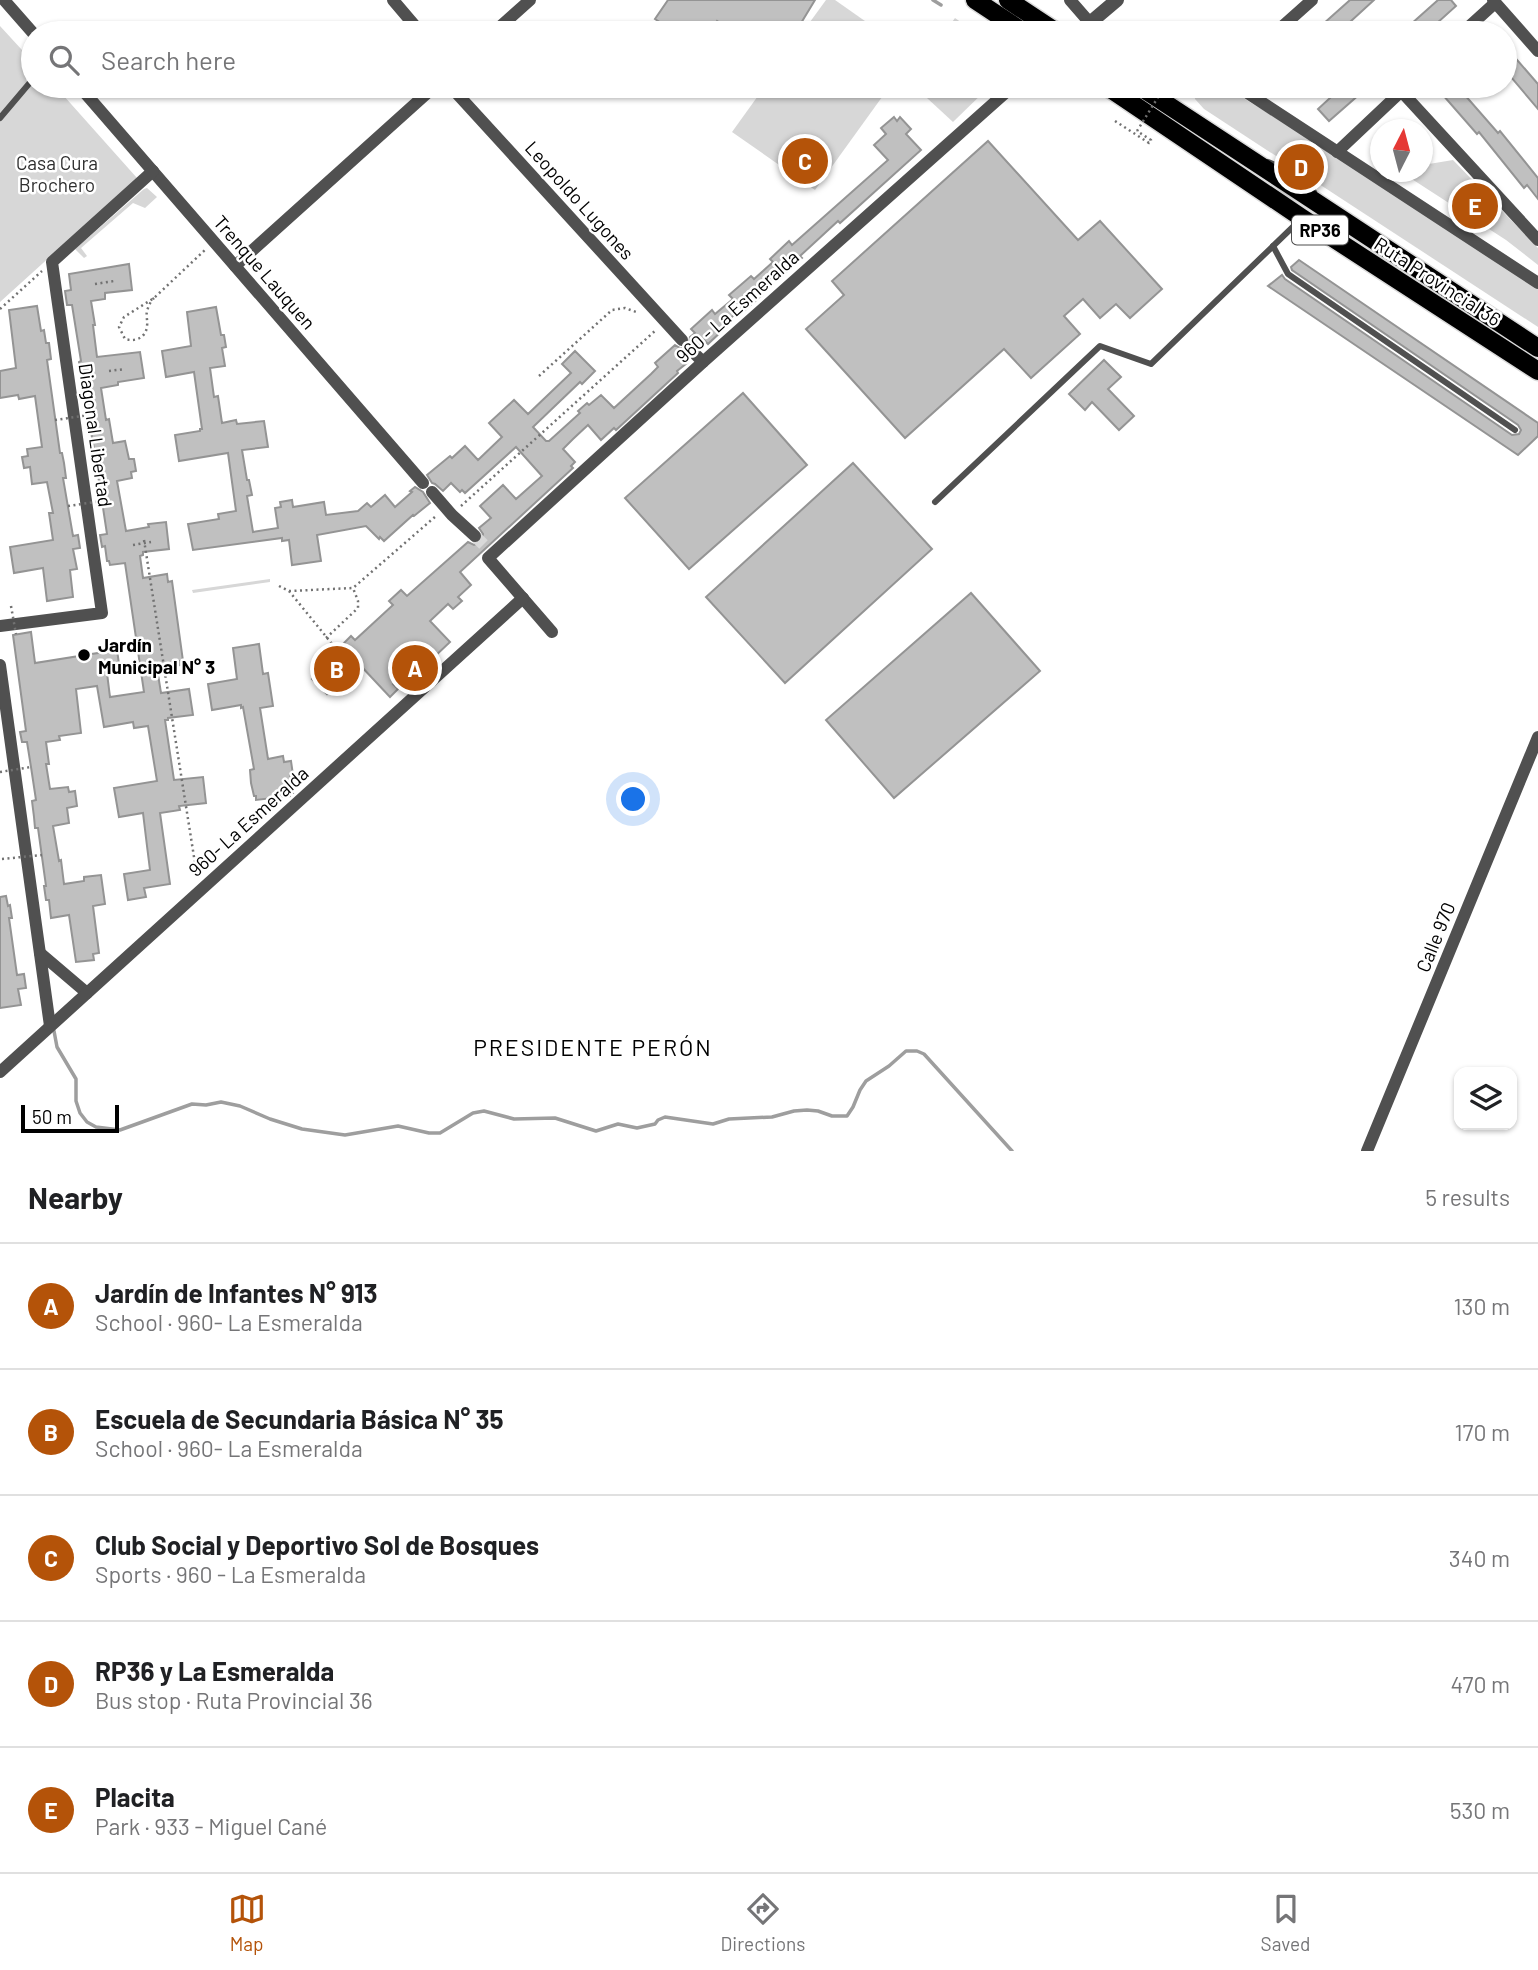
<!DOCTYPE html>
<meta charset="utf-8">
<style>
:root{--surface:#fff;--page:#f6f6f6;--text:#202124;--muted:#757577;--line:#e0e0e0;--accent:#b45309}
body{margin:0;font-family:Barlow,sans-serif;background:var(--page);color:var(--text)}
.controls{position:absolute;right:21px;bottom:21px;display:grid;overflow:hidden;border-radius:14px;box-shadow:0 2px 5px #0004}
.controls button{width:63px;height:63px;display:grid;place-items:center;padding:0;border:0;border-bottom:2px solid var(--line);background:var(--surface);color:var(--text);font:35px sans-serif}
.compass{position:absolute;left:1370px;top:119px;width:63px;height:63px;border-radius:50%;background:var(--surface);box-shadow:0 2px 5px #0004;rotate:6deg}
.scale{position:absolute;left:21px;bottom:18px;width:98px;box-sizing:border-box;padding-left:7px;border:4px solid #000;border-top:0;font-size:19px;line-height:24px;white-space:nowrap;color:#000;-webkit-text-stroke:5px #fff;paint-order:stroke}
.you{position:absolute;left:634px;top:800px;width:24px;height:24px;margin:-18px;border:5px solid #fff;border-radius:50%;background:#1a73e8;box-shadow:0 0 0 10px #1a73e833}
.badge{display:grid;place-items:center;width:46px;height:46px;border-radius:50%;background:var(--accent);color:#fff;font-size:23px;font-weight:700}
.pin{position:absolute;translate:-50% -50%;border:4px solid #fff;box-shadow:0 2px 7px #0006}
.list{margin:0;padding:0;list-style:none}
h2{display:flex;justify-content:space-between;align-items:center;height:91px;margin:0;padding:0 28px;font-size:30px}
h2 small{font-size:23px;font-weight:400;color:var(--muted)}
.list li{display:grid;grid-template-columns:46px 1fr auto;gap:21px;align-items:center;box-sizing:border-box;height:126px;padding:0 28px;border-top:2px solid var(--line)}
.list b{display:block;font-size:26px;white-space:nowrap}
.list p{margin:0;font-size:23px;white-space:nowrap;color:var(--muted)}
.list em{font-size:23px;font-style:normal;color:var(--muted)}
.icon{flex:none;width:38px;height:38px;fill:none;stroke:currentColor;stroke-width:2;stroke-linecap:round;stroke-linejoin:round}
.map{position:relative;flex:none;width:1538px;height:1151px;overflow:hidden}
.search{position:absolute;background:var(--surface);box-shadow:0 2px 5px #0004;left:21px;right:21px;top:21px;height:77px;display:flex;align-items:center;gap:18px;box-sizing:border-box;padding:0 24px;border-radius:38px;color:var(--muted);font-size:26px}
.sheet{height:721px;background:var(--surface)}
nav{display:flex;justify-content:space-around;align-items:center;box-sizing:border-box;height:98px;border-top:2px solid var(--line);background:var(--surface);font-size:19px;color:var(--muted)}
nav a{display:grid;justify-items:center;gap:4px}
nav .on{color:var(--accent)}
.map>svg:first-child{display:block}
.green{fill:#d7d7d7}
.lines{fill:none;stroke-linecap:round;stroke-linejoin:round}
.stream{stroke:#9e9e9e;stroke-width:3.5}
.building{fill:#c0c0c0;stroke:#949494;stroke-width:2}
.minor-tunnel{stroke:#d9d9d9;stroke-width:12;stroke-dasharray:12 6;stroke-linecap:butt}
.primary-casing{stroke:#dbdbdb;stroke-width:21}
.path{stroke:#727272;stroke-width:2.5;stroke-dasharray:2 3.5;stroke-linecap:butt}
.service{stroke:#505050;stroke-width:6}
.minor{stroke:#505050;stroke-width:12}
.tertiary{stroke:#505050;stroke-width:14}
.primary{stroke:#000;stroke-width:18}
.path-bridge{stroke:#727272;stroke-width:2.5;stroke-dasharray:2 3.5;stroke-linecap:butt}
.poi-dot{fill:#000;stroke:#fff;stroke-width:2.5}
.labels{text-anchor:middle;dominant-baseline:central;stroke-width:5;stroke-linejoin:round;paint-order:stroke}
.shield{fill:#fff;stroke:#4c4c4c;stroke-width:2}
.shield-label{font-size:18px;font-weight:bold;fill:#000}
.park-label{font-size:19px;fill:#2e2e2e;stroke:#fff}
.street-label{font-size:19px;fill:#000;stroke:#fff}
.poi-label{font-size:19px;font-weight:bold;fill:#000;stroke:#fff;text-anchor:start}
.quarter-label{font-size:23px;letter-spacing:2px;fill:#000;stroke:#fff}
</style>
<div class="map">
<svg width="1538" height="1151" viewBox="0 0 1538 1151">
<rect width="100%" height="100%" fill="#fff"/>
<!-- green -->
<g class="green">
<path d="M826,0H835L882,33H802Z"/>
<path d="M955,18L976,33H944Z"/>
<path d="M0,26L33,62V69L26,80L34,87L55,86L137,178L0,302Z"/>
<path d="M765,86H890L815,190L732,132Z"/>
<path d="M914,86H990L953,122Z"/>
<path d="M1199,86H1224L1335,155L1538,287V327L1204,109L1195,99L1194,92Z"/>
<path d="M1453,160L1538,248V265L1506,240L1401,172H1422L1423,165Z"/>
<path d="M147,188L157,197L145,208L133,203L81,248L87,256L84,258L75,249L144,189Z"/>
<path d="M270,579V582L193,593L192,590Z"/>
</g>
<g class="lines">
<!-- stream -->
<g class="stream">
<path d="M933,0L941,5"/>
<path d="M54,1031L57,1047L76,1079V1101L80,1113L87,1122L96,1127L120,1130L192,1104L206,1105L221,1102L240,1106L270,1119L302,1129L345,1135L398,1126L429,1133H440L473,1113L484,1111L514,1119L555,1118L596,1131L618,1124L637,1128L655,1124L658,1120L665,1117L713,1124L729,1119L772,1117L794,1111L807,1110L818,1111L832,1116H847L853,1107L860,1090L866,1081L889,1066L906,1051H917L924,1054L1012,1151"/>
</g>
</g>
<!-- building -->
<g class="building">
<path d="M668,0H815L795,33H735L717,21L709,33H677L655,19Z"/>
<path d="M1350,0H1374L1338,33H1313Z"/>
<path d="M1438,0H1451L1456,6L1426,33H1401Z"/>
<path d="M1505,46L1538,84V109L1505,70Z"/>
<path d="M1343,86H1369L1329,121L1318,109Z"/>
<path d="M1435,86H1457L1498,133L1500,131L1538,178V199L1527,185L1524,188L1479,132L1477,134Z"/>
<path d="M894,117L897,121L900,117L911,129L906,134L921,150L840,223L838,221L800,256L802,258L784,274L780,271L759,291L762,295L745,310L743,307L724,324L726,327L708,344L704,340L699,345L689,344L690,337L695,333L691,329L712,310L715,314L733,299L729,295L751,276L754,279L773,262L770,259L789,241L792,245L888,160L874,145L886,134L881,128Z"/>
<path d="M988,141L1078,240L1100,221L1162,289L1130,318L1116,304L1100,318L1083,299L1064,316L1080,334L1031,378L1004,349L905,438L806,329L844,295L832,281Z"/>
<path d="M1299,260L1538,423V436L1518,455L1268,286L1282,275L1285,279L1512,435L1519,434L1521,430L1518,425L1292,270L1291,267Z"/>
<path d="M129,264L132,290L105,293V299L91,301L95,325H93L97,357L140,352L144,378L118,382V385L101,388L106,420L109,419L113,443L125,441L129,459H134L136,471L131,472L132,478L117,481L126,531L149,527L148,524L166,522L169,549L143,552V555L140,556L143,578L167,574L168,582L172,581L183,661H180V665L157,668L161,693L189,689L193,715L168,718V720H165L174,780L203,777L206,803L179,806L180,810L160,813L170,884L144,888L146,897L128,900L124,874L150,870L147,846L143,813L119,817L114,788L157,781L148,726L134,728L133,722L104,727L97,686L76,689L81,733L59,736L60,740L46,742L49,764H46L50,789L68,787L69,792L75,791L77,806L67,808L69,823L53,826L59,861L61,860L64,884L84,881V877L101,875L105,904L93,906L99,953L93,954L94,960L76,962L69,915L51,918L49,900H46L44,886H46L38,828H35L34,817L32,801L36,800L31,767L27,742H22L20,732L26,731L13,635L31,632L35,663L117,650L120,671L107,673L110,697L144,692L125,563L110,565L109,561H107L105,546L102,547L100,535L107,534L98,475H95L93,463L92,449H94L79,362L81,361L72,305H67L65,291L71,290L69,274Z"/>
<path d="M37,306L41,331L44,330L46,343H49L51,359L47,360L60,453H62L64,463L66,478H63L73,536L78,535L80,548L73,549L77,569L70,570L73,597L47,601L43,568L14,573L10,547L53,540L49,513H53L47,482L32,484L30,467L24,468L22,457L28,456L27,449L42,447L35,396L19,399L18,395L0,398V371L16,368L9,310Z"/>
<path d="M216,307L221,335H224L226,347L222,348L225,366L210,368L214,397L218,396L222,423L236,420L237,424L264,421L268,447L242,450L247,480H249L252,495L247,496L253,532L278,528L275,508L281,507L280,502L292,500L293,507L324,502L326,515L358,511L367,503L371,507L385,495L395,507L412,492L410,491L415,487L423,492L430,503L414,516L413,515L384,541L380,537L379,539L366,526L317,535L321,561L292,565L289,540L282,541V538L193,550L188,524L219,519L218,514L236,511L228,453L179,461L175,435L200,431V429H202L194,372L166,377L162,351L191,346L187,312Z"/>
<path d="M675,345L680,348H686V357L684,359L687,363L677,371L678,373L616,430L614,428L601,440L588,425L573,439L563,449L575,462L571,466L573,468L460,572L471,585L458,597L462,601L453,609L448,604L430,621L450,642L414,676L408,670L393,684L398,689L390,697L359,664L327,694L312,679L344,649L341,646L351,636L355,640L393,605L389,601L401,590L407,596L468,542L474,545L481,542L483,534L479,528L491,518L480,506L503,485L516,499L542,476L516,447L465,493L462,490L460,492L451,483L443,491L435,484L432,483L427,475L450,456L452,458L465,446L478,460L502,437L489,423L514,400L528,414L571,373L562,364L575,351L595,371L582,384L580,382L533,427L546,441H549L580,413L578,411L587,403L589,405L601,395L614,408L651,374L658,367L655,363Z"/>
<path d="M1104,360L1121,377L1108,389L1134,416L1119,430L1092,402L1085,410L1069,394Z"/>
<path d="M743,393L807,465L689,569L625,498Z"/>
<path d="M853,463L932,549L785,683L706,597Z"/>
<path d="M971,593L1040,671L894,798L826,720Z"/>
<path d="M259,644L263,674L268,673L273,706L260,708L268,759L283,756L284,762L291,761L293,775H290L293,793H290V796L256,800V796H254L251,783L250,770L254,769L243,707L241,708V705L212,710L208,684L237,679L233,648Z"/>
<path d="M6,896L8,906L10,905L12,918H9L17,975L24,974L26,988L18,989L21,1005L0,1008V897Z"/>
</g>
<g class="lines">
<!-- minor-tunnel -->
<path class="minor-tunnel" d="M475,536L485,546"/>
<defs>
<g id="primary">
<path d="M975,0L1025,33"/>
<path d="M1008,0L1058,33"/>
<path d="M1106,86L1302,218L1538,371"/>
<path d="M1139,86L1538,348"/>
</g>
</defs>
<!-- primary casing -->
<use href="#primary" class="primary-casing"/>
<!-- path -->
<g class="path">
<path d="M1177,86L1182,90L1184,87L1182,86"/>
<path d="M1183,88L1191,93"/>
<path d="M1115,121L1149,143L1151,140L1137,131"/>
<path d="M95,284L114,281"/>
<path d="M154,298C152,300 149,304 148,308C145,314 148,320 147,326C146,338 135,342 125,339L119,327L124,317L154,298L206,249"/>
<path d="M0,309L42,271"/>
<path d="M109,371L125,369"/>
<path d="M539,376L612,310L625,308L639,313"/>
<path d="M461,506L656,330"/>
<path d="M144,540L197,876"/>
<path d="M279,586L289,591L337,650"/>
<path d="M289,591L353,588L436,516"/>
<path d="M326,638L358,608V601L353,588"/>
</g>
<!-- service -->
<g class="service">
<path d="M0,118L33,79"/>
<path d="M1268,162C1285,168 1301,179 1314,192"/>
<path d="M1273,246L1288,274L1515,430"/>
<path d="M935,502L1100,346L1151,364L1300,220"/>
</g>
<!-- minor -->
<g class="minor">
<path d="M4,0L33,33"/>
<path d="M393,0L421,33"/>
<path d="M1070,0L1090,23"/>
<path d="M1493,0L1538,51"/>
<path d="M493,33L530,0"/>
<path d="M1275,33L1312,0"/>
<path d="M1462,33L1495,3"/>
<path d="M79,86L423,483"/>
<path d="M450,86L682,340"/>
<path d="M1240,86L1243,90L1538,283"/>
<path d="M1401,91L1538,240"/>
<path d="M1337,152L1407,86"/>
<path d="M235,266L435,86"/>
<path d="M693,352L703,362"/>
<path d="M432,492L452,515L475,536"/>
<path d="M0,626L102,613L52,262L153,171"/>
<path d="M552,632L488,558L703,362L1013,86"/>
<path d="M0,665L50,1026"/>
<path d="M40,953L87,993"/>
<path d="M0,1072L523,598"/>
<path d="M1367,1151L1538,737"/>
</g>
<!-- tertiary -->
<path class="tertiary" d="M1078,33L1117,0"/>
<!-- primary -->
<use href="#primary" class="primary"/>
<!-- path-bridge -->
<g class="path-bridge">
<path d="M1137,131L1165,86"/>
<path d="M55,420L89,415"/>
<path d="M68,506L102,501"/>
<path d="M133,545L151,542"/>
<path d="M11,606L16,634"/>
<path d="M0,772L31,767"/>
<path d="M2,859L42,855"/>
</g>
</g>
<!-- markers -->
<circle class="poi-dot" cx="84" cy="655" r="7"/>
<g class="labels">
<!-- shield labels -->
<rect class="shield" x="1292" y="215.5" width="56" height="29" rx="5"/>
<g class="shield-label">
<text x="1320" y="230">RP36</text>
</g>
<!-- park labels -->
<g class="park-label">
<text x="57" y="162">Casa Cura<tspan x="57" dy="22">Brochero</tspan></text>
</g>
<!-- street labels -->
<g class="street-label">
<text transform="translate(580 200) rotate(48)">Leopoldo Lugones</text>
<text transform="translate(265 272) rotate(49)">Trenque Lauquen</text>
<text transform="translate(1438 281) rotate(33)">Ruta Provincial 36</text>
<text transform="translate(737 306) rotate(-42)">960 - La Esmeralda</text>
<text transform="translate(96 435) rotate(82)">Diagonal Libertad</text>
<text transform="translate(248 821) rotate(-42)">960- La Esmeralda</text>
<text transform="translate(1435 937) rotate(-68)">Calle 970</text>
</g>
<!-- poi labels -->
<g class="poi-label">
<text x="98" y="644">Jardín<tspan x="98" dy="22">Municipal N° 3</tspan></text>
</g>
<!-- quarter labels -->
<g class="quarter-label">
<text x="593" y="1047">PRESIDENTE PERÓN</text>
</g>
</g>
</svg>
<div class="controls">
<button><svg class="icon" aria-label="layers" viewBox="0 0 24 24"><path d="M12 4l9 5-9 5-9-5zM3 14l9 5 9-5"/></svg></button>
</div>
<svg class="compass" viewBox="-18 -18 36 36"><path d="M0-13l5 13h-10z" fill="#e53935"/><path d="M0 13l5-13h-10z" fill="#757577"/></svg>
<div class="scale">50 m</div>
<div class="you"></div>
<div class="pin badge" style="left:415px;top:668px">A</div>
<div class="pin badge" style="left:337px;top:669px">B</div>
<div class="pin badge" style="left:805px;top:161px">C</div>
<div class="pin badge" style="left:1301px;top:167px">D</div>
<div class="pin badge" style="left:1475px;top:206px">E</div>
<div class="search"><svg class="icon" aria-label="search" viewBox="0 0 24 24"><circle cx="10" cy="10" r="6"/><path d="M15 15l6 6"/></svg>Search here</div>
</div>
<section class="sheet">
<h2>Nearby<small>5 results</small></h2>
<ul class="list">
<li><span class="badge">A</span><div><b>Jardín de Infantes N° 913</b><p>School · 960- La Esmeralda</p></div><em>130 m</em></li>
<li><span class="badge">B</span><div><b>Escuela de Secundaria Básica N° 35</b><p>School · 960- La Esmeralda</p></div><em>170 m</em></li>
<li><span class="badge">C</span><div><b>Club Social y Deportivo Sol de Bosques</b><p>Sports · 960 - La Esmeralda</p></div><em>340 m</em></li>
<li><span class="badge">D</span><div><b>RP36 y La Esmeralda</b><p>Bus stop · Ruta Provincial 36</p></div><em>470 m</em></li>
<li><span class="badge">E</span><div><b>Placita</b><p>Park · 933 - Miguel Cané</p></div><em>530 m</em></li>
</ul>
</section>
<nav>
<a class="on"><svg class="icon" aria-label="map" viewBox="0 0 24 24"><path d="M3 6l6-2 6 2 6-2v14l-6 2-6-2-6 2zM9 4v14M15 6v14"/></svg>Map</a>
<a><svg class="icon" aria-label="directions" viewBox="0 0 24 24"><path d="M12 3l9 9-9 9-9-9zM9 14v-3h6M13 9l2 2-2 2"/></svg>Directions</a>
<a><svg class="icon" aria-label="saved" viewBox="0 0 24 24"><path d="M7 4h10v16l-5-4-5 4z"/></svg>Saved</a>
</nav>
